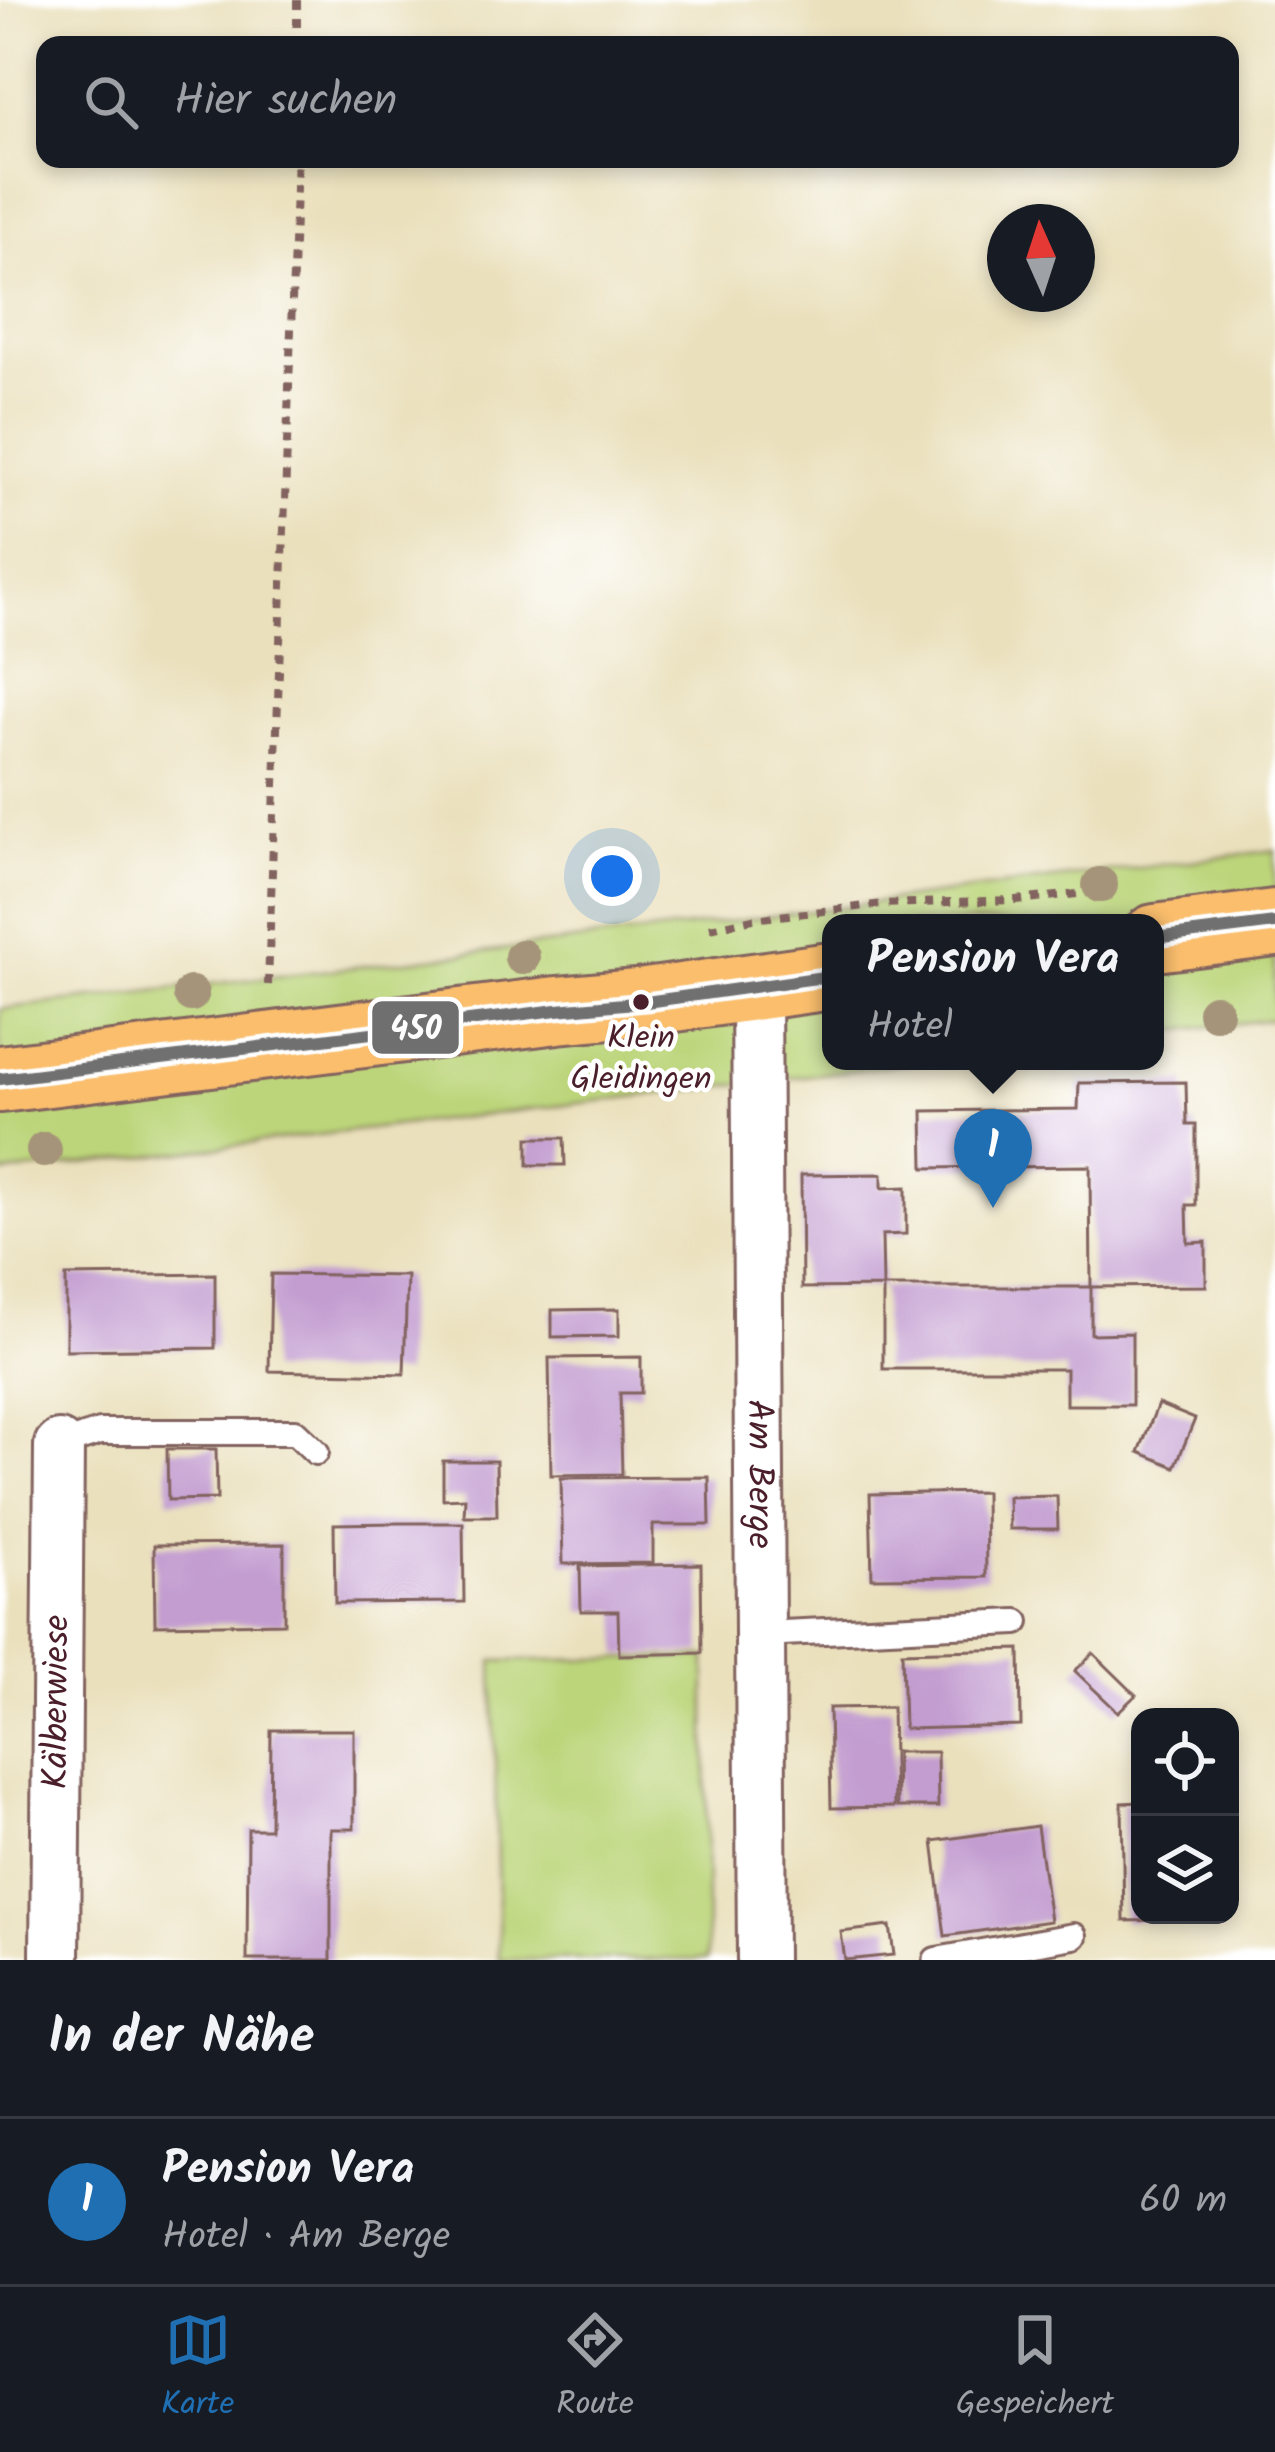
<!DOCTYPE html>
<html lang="de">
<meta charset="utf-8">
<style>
:root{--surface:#171b24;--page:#20242c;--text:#f1f3f6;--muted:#9ea1a6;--line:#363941;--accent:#1f6fb2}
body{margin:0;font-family:Kalam,sans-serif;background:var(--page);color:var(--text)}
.controls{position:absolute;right:36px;bottom:36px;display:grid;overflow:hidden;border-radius:24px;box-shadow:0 6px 18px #0003}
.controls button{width:108px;height:108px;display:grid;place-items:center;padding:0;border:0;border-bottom:3px solid var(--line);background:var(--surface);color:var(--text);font:60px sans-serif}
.compass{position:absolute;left:987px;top:204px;width:108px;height:108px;border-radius:50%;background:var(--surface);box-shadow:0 6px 18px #0003;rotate:357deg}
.you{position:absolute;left:612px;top:876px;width:42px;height:42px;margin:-30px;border:9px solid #fff;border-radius:50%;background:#1a73e8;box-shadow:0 0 0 18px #1a73e833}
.badge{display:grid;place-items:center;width:78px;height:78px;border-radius:50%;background:var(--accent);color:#fff;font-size:39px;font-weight:700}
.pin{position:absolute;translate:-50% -99px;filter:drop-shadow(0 3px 6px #0008)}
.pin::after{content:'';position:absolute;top:63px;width:42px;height:36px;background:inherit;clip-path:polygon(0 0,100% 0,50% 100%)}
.popup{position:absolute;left:822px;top:914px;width:342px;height:156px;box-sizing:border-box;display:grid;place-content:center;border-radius:24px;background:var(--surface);filter:drop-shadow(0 3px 9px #0005);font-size:39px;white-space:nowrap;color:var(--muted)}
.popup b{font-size:45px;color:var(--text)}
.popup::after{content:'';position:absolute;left:50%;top:100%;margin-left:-24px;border:24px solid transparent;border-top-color:var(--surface)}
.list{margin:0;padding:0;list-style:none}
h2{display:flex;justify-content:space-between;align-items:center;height:156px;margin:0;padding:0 48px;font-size:51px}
h2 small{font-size:39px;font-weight:400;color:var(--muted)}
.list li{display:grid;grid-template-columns:78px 1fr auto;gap:36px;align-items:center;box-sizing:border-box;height:168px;padding:0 48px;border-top:3px solid var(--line)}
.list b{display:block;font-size:45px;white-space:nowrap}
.list p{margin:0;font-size:39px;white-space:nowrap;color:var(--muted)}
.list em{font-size:39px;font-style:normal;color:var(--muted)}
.icon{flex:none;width:66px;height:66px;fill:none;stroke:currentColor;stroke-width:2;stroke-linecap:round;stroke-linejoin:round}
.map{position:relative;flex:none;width:1275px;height:1960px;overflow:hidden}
.search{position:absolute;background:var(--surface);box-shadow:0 6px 18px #0003;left:36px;right:36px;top:36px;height:132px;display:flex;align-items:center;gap:30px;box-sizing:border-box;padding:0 42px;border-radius:24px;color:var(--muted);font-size:45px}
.sheet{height:324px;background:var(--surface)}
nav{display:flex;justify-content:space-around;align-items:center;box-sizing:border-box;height:168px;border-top:3px solid var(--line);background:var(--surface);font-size:33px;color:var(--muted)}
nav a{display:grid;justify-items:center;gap:6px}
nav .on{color:var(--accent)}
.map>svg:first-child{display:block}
.green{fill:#bcd57a;stroke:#837a52;stroke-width:3}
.building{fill:#c39dd0}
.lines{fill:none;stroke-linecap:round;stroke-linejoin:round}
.service-casing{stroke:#82635e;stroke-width:30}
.minor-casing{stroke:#82635e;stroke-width:54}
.primary-casing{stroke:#82635e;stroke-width:72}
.path{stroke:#82635e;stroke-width:8;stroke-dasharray:9 9;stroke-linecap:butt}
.service{stroke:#fff;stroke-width:24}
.minor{stroke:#fff;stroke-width:48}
.primary{stroke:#fabe6d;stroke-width:66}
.bus-1-casing{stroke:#fff;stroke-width:21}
.bus-1{stroke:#706f6f;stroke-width:12}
.tree{fill:#a59479}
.bus-dot{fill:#4a1f2b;stroke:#fff;stroke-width:4.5}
.labels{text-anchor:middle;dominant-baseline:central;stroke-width:9;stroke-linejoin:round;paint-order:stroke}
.bus-label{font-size:33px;fill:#4a1f2b;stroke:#fff}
.street-label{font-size:36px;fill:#4a1f2b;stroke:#fff}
.line-badge{stroke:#fff;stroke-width:4.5}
.badge-label{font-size:33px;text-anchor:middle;font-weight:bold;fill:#fff}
</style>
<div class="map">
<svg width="1275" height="1960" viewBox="0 0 1275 1960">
<rect width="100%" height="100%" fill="#fff"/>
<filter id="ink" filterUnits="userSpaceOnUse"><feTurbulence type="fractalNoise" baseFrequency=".00833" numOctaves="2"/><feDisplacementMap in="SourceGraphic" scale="24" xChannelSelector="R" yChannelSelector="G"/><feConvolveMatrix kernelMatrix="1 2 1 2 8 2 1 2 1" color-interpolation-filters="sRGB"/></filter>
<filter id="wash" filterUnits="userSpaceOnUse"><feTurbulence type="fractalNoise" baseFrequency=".004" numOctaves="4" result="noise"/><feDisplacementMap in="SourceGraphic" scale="48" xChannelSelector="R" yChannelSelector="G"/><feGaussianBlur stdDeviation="2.7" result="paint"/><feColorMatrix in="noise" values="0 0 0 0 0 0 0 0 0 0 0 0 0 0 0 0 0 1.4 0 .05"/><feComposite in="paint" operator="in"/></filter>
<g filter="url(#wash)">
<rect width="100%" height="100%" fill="#eae0bc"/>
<!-- green -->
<g class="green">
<path d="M1275,850V1019L1155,1033V923H831V1061H927L0,1174V1009L650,932Z"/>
<path d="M706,1657L707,1960H499L493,1661Z"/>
</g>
<g id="blocks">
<!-- building -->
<g class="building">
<path d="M1186,1082L1187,1125H1196V1205H1187L1188,1243L1206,1242V1286L1091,1287L1090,1166L924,1168L923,1111L1078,1109L1079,1083Z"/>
<path d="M528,1138H564L565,1165H528Z"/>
<path d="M882,1174V1188L906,1187V1234L882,1235L883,1287H1091V1334L1132,1333V1405H1066V1369H883V1287L802,1288L801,1175Z"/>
<path d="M215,1274V1348L66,1350V1276Z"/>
<path d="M271,1274L407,1276L404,1374L269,1371Z"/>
<path d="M619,1309V1336L552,1337V1310Z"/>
<path d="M641,1357V1393H620L622,1474L551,1475L549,1358Z"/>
<path d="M1158,1404L1195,1419L1175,1467L1139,1452Z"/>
<path d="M167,1449H216L217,1499L168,1500Z"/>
<path d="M443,1461H496L497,1516H464L465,1498L443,1499Z"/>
<path d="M709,1477L710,1525H653V1563L563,1564L561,1478Z"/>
<path d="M985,1492L986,1577L872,1578L870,1494Z"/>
<path d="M1057,1496L1058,1529H1009L1008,1497Z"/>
<path d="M399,1523H463L464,1602L335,1603L334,1524Z"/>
<path d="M284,1544V1623L155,1625L154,1545Z"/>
<path d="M701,1564L702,1653L619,1655L618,1611H581L580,1566Z"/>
<path d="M1020,1649L1021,1726L904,1729L902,1652Z"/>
<path d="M1093,1653L1136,1695L1118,1712L1075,1671Z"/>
<path d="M892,1707L894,1807L831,1808L829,1708Z"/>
<path d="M271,1730H354V1829H331V1960H247L248,1829H270Z"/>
<path d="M896,1752H937L938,1807H897Z"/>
<path d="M1140,1802V1915H1217V1919L1124,1921L1122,1803Z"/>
<path d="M1037,1826L1050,1921L945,1936L933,1841Z"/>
<path d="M890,1926L894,1955L845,1960L841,1932Z"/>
</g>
</g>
</g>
<g filter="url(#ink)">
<use href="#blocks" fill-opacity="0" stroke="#82635e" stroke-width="3"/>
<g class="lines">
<defs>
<g id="service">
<path d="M59,1445L100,1432H295L316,1452"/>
<path d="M761,1634L1017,1622"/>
<path d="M936,1960L1074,1936"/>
</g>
<g id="minor">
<path id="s1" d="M756,985L762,1960"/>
<path id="s2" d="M55,1960L59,1445"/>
</g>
<g id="primary">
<path d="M1155,938L1275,923"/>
<path d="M0,1079L557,1010L646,1002L831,976"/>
</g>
</defs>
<!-- service casing -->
<use href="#service" class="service-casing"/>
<!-- minor casing -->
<use href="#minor" class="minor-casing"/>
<!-- primary casing -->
<use href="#primary" class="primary-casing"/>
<!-- path -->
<g class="path">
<path d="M297,45V0"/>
<path d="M710,928L753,919L884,904L1016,900L1118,890"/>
<path d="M268,985L297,159"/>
</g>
<!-- service -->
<use href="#service" class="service"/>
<!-- minor -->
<use href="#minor" class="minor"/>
<!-- primary -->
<use href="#primary" class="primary"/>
<defs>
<g id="bus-1">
<path d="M1155,938L1275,923"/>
<path d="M0,1079L557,1010L646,1002L831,976"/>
</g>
</defs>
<!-- bus-1 casing -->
<use href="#bus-1" class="bus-1-casing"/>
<!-- bus-1 -->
<use href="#bus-1" class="bus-1"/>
</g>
<!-- trees -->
<g class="tree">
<circle cx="1100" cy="885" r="18"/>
<circle cx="522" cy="957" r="18"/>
<circle cx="191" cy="994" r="18"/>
<circle cx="1215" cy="1012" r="18"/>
<circle cx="44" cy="1150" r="18"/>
</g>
</g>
<!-- markers -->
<circle class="bus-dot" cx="641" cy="1002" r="10"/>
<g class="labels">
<!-- bus labels -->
<g class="bus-label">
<text x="641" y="1039">Klein<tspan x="641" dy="41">Gleidingen</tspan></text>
</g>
<!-- street labels -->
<g class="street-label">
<text stroke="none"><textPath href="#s1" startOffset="489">Am Berge</textPath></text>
<text stroke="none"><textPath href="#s2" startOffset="258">Kälberwiese</textPath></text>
</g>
</g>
<rect class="line-badge" x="370" y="999" width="91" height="57" rx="12" fill="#706f6f"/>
<g class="badge-label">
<text x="416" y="1039">450</text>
</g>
</svg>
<div class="controls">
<button><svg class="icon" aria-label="locate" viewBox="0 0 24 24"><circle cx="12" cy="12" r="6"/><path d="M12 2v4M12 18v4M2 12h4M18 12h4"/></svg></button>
<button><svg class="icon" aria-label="layers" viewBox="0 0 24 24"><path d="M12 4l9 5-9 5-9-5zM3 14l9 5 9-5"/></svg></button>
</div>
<svg class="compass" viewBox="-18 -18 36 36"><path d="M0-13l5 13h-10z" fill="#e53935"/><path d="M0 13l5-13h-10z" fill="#9ea1a6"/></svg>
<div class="you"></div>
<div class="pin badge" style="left:993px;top:1208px">1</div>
<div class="popup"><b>Pension Vera</b>Hotel</div>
<div class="search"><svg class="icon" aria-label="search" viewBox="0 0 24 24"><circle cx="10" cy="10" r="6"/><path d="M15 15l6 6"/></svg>Hier suchen</div>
</div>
<section class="sheet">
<h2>In der Nähe<small></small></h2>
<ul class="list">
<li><span class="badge">1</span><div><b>Pension Vera</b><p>Hotel · Am Berge</p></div><em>60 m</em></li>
</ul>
</section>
<nav>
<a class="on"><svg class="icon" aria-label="map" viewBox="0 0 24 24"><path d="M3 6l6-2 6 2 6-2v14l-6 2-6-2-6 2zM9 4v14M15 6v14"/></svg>Karte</a>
<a><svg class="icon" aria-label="directions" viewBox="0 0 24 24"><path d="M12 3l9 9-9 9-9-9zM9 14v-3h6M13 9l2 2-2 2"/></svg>Route</a>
<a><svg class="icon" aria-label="saved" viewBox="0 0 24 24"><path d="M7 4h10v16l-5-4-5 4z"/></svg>Gespeichert</a>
</nav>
